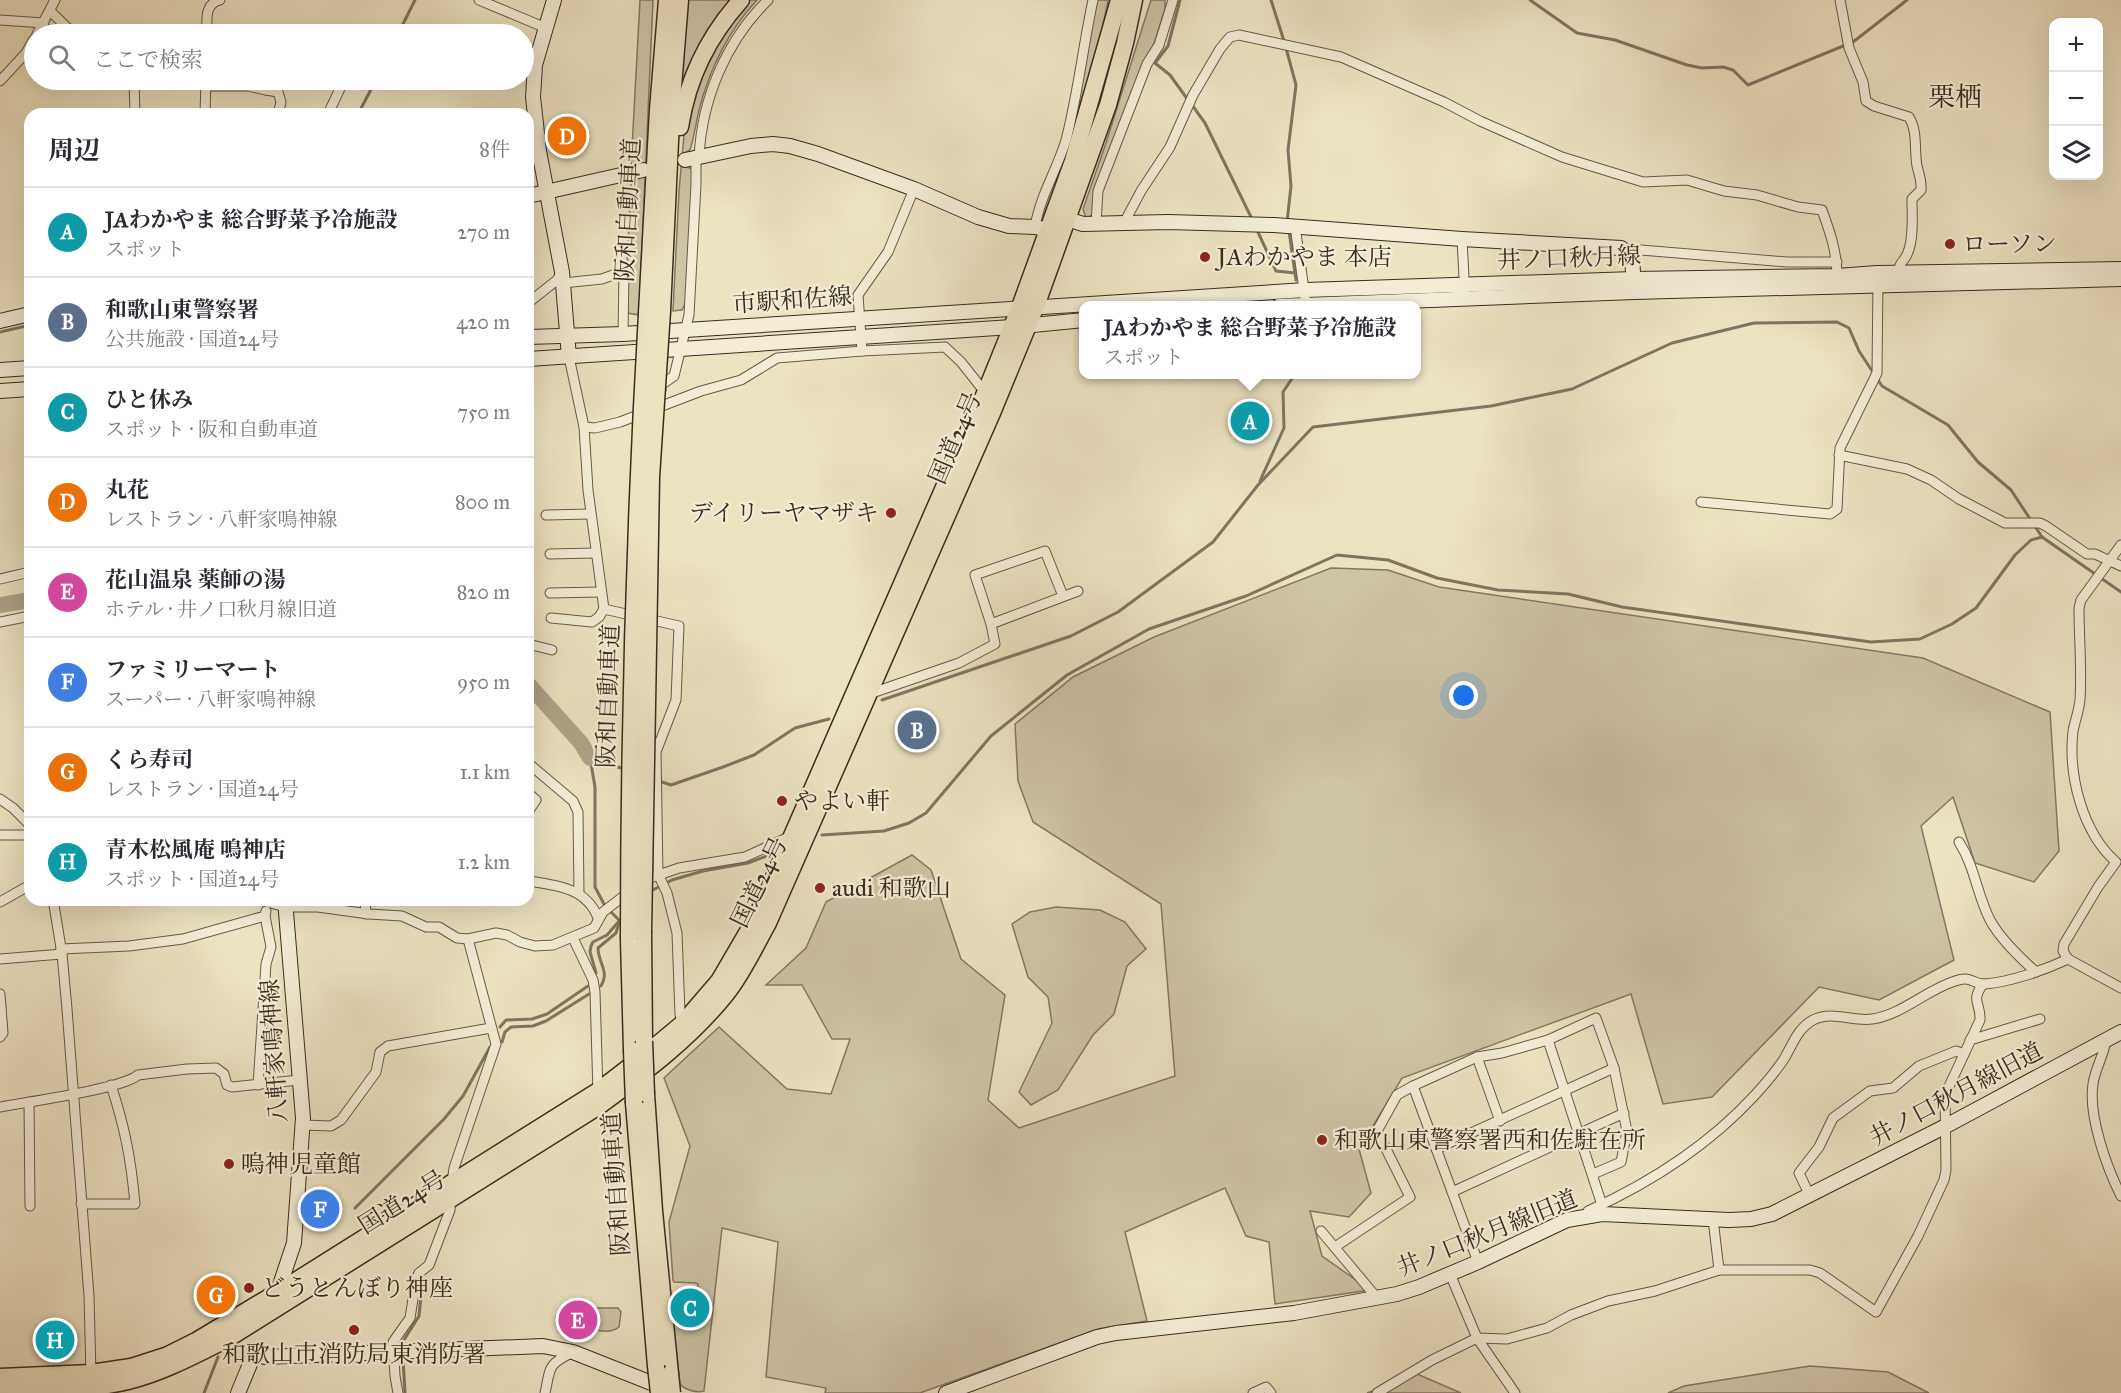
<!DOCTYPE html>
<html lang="ja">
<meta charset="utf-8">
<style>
:root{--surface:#fff;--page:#f7f7f7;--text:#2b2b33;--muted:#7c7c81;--line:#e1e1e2;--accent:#0b8043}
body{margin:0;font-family:"IM FELL Great Primer","Noto Serif JP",serif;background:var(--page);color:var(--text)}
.controls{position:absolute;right:18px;top:18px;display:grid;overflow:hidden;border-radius:12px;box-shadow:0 6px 24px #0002}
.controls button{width:54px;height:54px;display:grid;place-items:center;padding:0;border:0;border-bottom:2px solid var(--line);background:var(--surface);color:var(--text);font:30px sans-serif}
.you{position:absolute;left:1464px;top:696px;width:21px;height:21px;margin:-15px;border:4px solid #fff;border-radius:50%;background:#1a73e8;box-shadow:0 0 0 9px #1a73e833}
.badge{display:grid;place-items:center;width:39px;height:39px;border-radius:50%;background:var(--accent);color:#fff;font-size:20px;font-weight:700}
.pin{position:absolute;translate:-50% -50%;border:3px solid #fff;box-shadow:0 2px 6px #0006}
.popup{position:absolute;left:1079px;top:301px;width:342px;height:78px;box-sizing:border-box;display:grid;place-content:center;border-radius:12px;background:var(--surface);filter:drop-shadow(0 2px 4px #0005);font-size:20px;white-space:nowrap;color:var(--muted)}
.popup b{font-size:22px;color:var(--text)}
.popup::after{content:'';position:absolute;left:50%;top:100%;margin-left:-12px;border:12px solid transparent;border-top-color:var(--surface)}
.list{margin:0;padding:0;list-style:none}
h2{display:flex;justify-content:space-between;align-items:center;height:78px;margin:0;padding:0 24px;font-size:26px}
h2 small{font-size:20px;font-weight:400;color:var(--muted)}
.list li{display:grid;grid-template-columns:39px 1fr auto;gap:18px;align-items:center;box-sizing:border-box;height:90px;padding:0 24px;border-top:2px solid var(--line)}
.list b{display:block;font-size:22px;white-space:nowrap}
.list p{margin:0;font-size:20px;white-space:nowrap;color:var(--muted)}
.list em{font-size:20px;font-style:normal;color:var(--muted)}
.icon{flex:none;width:33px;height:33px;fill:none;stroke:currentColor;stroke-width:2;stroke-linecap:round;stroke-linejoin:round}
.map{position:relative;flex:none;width:2121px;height:1393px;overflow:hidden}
.search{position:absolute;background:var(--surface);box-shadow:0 6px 24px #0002;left:24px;top:24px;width:510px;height:66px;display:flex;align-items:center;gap:15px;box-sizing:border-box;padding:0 21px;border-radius:33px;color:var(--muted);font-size:22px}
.panel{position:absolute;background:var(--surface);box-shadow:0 6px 24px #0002;left:24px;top:108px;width:510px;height:798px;border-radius:18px}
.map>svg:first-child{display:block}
.green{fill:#cec4a6;stroke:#847864;stroke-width:1.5}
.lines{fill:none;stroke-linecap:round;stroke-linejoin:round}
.stream{stroke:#807461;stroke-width:3}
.river{stroke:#afa48b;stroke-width:16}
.street-casing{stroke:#665949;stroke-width:11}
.secondary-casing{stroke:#3a2b21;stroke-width:16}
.highway-casing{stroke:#3a2b21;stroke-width:19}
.street{stroke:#f3edd7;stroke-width:9}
.secondary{stroke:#f3edd7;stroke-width:14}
.highway{stroke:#ece3c1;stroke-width:16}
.highway-bridge-casing{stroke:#3a2b21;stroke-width:19;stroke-linecap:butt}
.highway-bridge{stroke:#ece3c1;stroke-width:16}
.poi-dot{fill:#8f2418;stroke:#f3edd7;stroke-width:2}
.labels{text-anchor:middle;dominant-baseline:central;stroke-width:4.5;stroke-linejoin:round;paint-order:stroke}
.street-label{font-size:24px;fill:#3a2b21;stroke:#f3edd7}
.poi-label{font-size:24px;fill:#3a2b21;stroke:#f3edd7;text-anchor:start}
.quarter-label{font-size:27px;fill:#3a2b21;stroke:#f3edd7}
</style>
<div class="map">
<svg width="2121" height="1393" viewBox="0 0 2121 1393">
<rect width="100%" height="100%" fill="#ece3c1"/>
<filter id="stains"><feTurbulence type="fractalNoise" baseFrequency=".00333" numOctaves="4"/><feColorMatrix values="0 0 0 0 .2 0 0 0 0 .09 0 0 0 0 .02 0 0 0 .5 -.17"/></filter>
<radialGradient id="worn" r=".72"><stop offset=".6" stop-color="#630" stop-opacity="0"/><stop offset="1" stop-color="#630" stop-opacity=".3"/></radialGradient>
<!-- green -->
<g class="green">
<path d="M640,0H653L639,315L627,313L625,306L631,182L642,175L631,167Z"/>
<path d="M687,0H735L680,99Z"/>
<path d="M746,0H757C727,32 710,68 699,110C696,123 694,137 690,150L686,152L684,167L690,168L693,172L686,302L682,310L673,311L679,191L685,124L699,71Z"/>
<path d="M1097,0H1108L1107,6L1084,112L1045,215L1041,214L1064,154Z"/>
<path d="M1151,0H1165V9L1154,44L1142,64L1139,78L1093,215L1086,218L1083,209L1106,143Z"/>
<path d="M1331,568L1388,570L1439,587L1923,658L2050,712L2059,851L2034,882L1975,863L1953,797L1921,826L1954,960L1879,1000L1819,987L1712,1097L1663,1104L1631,994L1402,1078L1359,1149L1371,1193L1349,1217L1310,1211L1322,1256L1370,1290L1275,1304L1269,1242L1246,1236L1225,1188L1125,1232L1147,1321L1098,1329L920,1393H825L826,1388L766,1377L778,1242L722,1228L704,1391C696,1393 685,1390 680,1384L672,1313L674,1312L697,1310L698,1284L695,1283L674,1282L673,1280L669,1222L690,1146L664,1078L719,1027L787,1089L831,1094L850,1039H832L802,985H766L806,948L826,902L912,855L931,870L961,959L1005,995L988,1100L1019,1128L1175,1076L1161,904L1033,822L1018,781L1015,724L1073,677L1154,637Z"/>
<path d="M1056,907L1100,910L1125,922L1146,949L1127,966L1114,1014L1093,1035L1058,1090L1031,1105L1019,1092L1052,1023L1048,997L1028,977L1012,924L1030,912Z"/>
<path d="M592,1308H618L621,1312L619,1327C612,1333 599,1332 590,1328V1311Z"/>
<path d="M1810,1366L1888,1372L1929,1393H1668L1684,1386Z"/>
<path d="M1417,1374L1461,1393H1367Z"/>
</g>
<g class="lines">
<!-- stream -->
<g class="stream">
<path d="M1180,0L1168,46L1155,63L1170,75L1188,100"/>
<path d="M1271,0L1284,41"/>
<path d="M1530,0L1577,33L1615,40L1687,65L1702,68L1723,67L1733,70L1748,85L1853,42L1907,0"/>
<path d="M398,34L415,0"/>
<path d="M1286,48L1296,85L1288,150L1291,186L1287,222"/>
<path d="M1192,105L1205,123L1252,219"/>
<path d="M358,114L376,80"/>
<path d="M1257,230L1276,271L1295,273"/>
<path d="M1289,231L1296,280"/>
<path d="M0,332L30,325"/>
<path d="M1260,481L1284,428L1283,392L1295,374"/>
<path d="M882,700L1071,636L1118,612L1213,542L1258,485L1313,427L1491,406L1572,389L1672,343L1754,323L1837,322L1849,328L1859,351L1882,386L1948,425L1978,462L2011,490L2042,537L2121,592"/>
<path d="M659,781L671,785L723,767L754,755L795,728L829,719"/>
<path d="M822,835L884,831L909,823L926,813L991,736L1067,675L1149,629L1246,596L1337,555L1388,560L1437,578L1498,590L1568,594L1622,607L1871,642L1920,639L1952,624L1976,608L2015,555L2031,540L2042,537"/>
<path d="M651,891L672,880L703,871L748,863L772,854"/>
<path d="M620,921L605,906L595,887V787L590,758L624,769"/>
<path d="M596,973L590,952L591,946L593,942L607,935L620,920"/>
<path d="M601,986C610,971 598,963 598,948L616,933L619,923"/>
<path d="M500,1027L506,1020L532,1019L547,1014L588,986"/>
<path d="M502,1042L505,1032L511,1027L533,1026L546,1021L589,994"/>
<path d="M355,1208L444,1119L463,1096L490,1047"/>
<path d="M402,1343L419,1316L423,1275"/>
<path d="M403,1358L405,1393"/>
<path d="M204,1393L218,1357"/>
</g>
<!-- river -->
<g class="river">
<path d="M0,605L30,600"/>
<path d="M528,684L581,743L590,758"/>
</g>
<defs>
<g id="street">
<path d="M479,0L546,28"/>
<path d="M1840,0L1849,48L1863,82L1866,101L1874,106L1909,117C1918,132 1914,149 1917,166C1919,175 1922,180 1921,190L1912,199C1912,214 1914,238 1908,252C1904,264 1899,259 1898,277"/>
<path d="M50,11L74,34"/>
<path d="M0,20L44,23"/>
<path d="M37,34L55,0"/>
<path d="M207,34C207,20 204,4 220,0"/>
<path d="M134,80L135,114"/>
<path d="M0,81L26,53L34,39"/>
<path d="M206,86H248L266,90V80"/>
<path d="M266,90L278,92L281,102L278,114"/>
<path d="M205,114L206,80"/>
<path d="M328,114L344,80"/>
<path d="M699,157C702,99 726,41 768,0"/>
<path d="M1124,223L1141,191L1170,147L1193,95L1220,49L1230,37L1239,35L1341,57L1444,102L1480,121L1562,157L1643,182L1687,180L1724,191L1757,195L1798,207L1822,210C1830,232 1837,252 1837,276"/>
<path d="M1096,224L1098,191L1147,64L1159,45L1173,0"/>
<path d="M1295,226L1306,304"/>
<path d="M1035,227C1040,196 1057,170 1066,140C1078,94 1083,46 1093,0"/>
<path d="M1462,239L1465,297"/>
<path d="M1628,252L1641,250L1787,262H1837"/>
<path d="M563,283L602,279L624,271L623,334"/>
<path d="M528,303L557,280L562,272"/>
<path d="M862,351L945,347L961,362L980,386L986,391"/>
<path d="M569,357L584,427L588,490L604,609L679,626L676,700L656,752L658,874L667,893L677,933L680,1014L683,1025"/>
<path d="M661,390V385L674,376L689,315L696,184V158"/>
<path d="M584,427L595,428L620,422L701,391L741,380L777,358L862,351L858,295L888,252L914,189"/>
<path d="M1839,455L1907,469L1931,480L1959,499L2005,523H2040L2046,526L2087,554H2095L2121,566"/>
<path d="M1701,502L1830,514L1837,509L1840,448L1877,373L1878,281"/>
<path d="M546,515L590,514"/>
<path d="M550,554L595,553"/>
<path d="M0,579L30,572"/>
<path d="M550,593L601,592"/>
<path d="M551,618L592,622L599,617L604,609"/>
<path d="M0,622L30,616"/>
<path d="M991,624L1078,591"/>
<path d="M528,644L552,650"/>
<path d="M869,694L959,663L995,644L991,624L975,575L1045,551L1063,596"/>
<path d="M528,763L573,801L578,812L579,894"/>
<path d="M528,793L536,800L528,812"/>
<path d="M0,799L13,808L30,825"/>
<path d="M0,835H30"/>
<path d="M1959,842C1975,867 1977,895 1990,920C2001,940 2019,957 2036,972"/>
<path d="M653,877L679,868L745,857L791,836"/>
<path d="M528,881C556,885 587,888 598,918"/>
<path d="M51,900L54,905L62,954L67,1009L89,1296L91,1375"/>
<path d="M260,900L285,907H318L369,914L402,916L426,927H439L457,938L468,939L496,933L507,935L520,942L535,946L553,945L594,928L603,912L629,892"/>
<path d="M365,900L366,914"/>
<path d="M0,902L30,885"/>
<path d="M573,938L593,980L595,992L598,1093"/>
<path d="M61,949L129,946L183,939L265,916"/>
<path d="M0,959L62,954"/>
<path d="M2068,959L2063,951L2064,944L2098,887L2116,862C2082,832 2068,775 2073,731C2075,721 2079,710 2080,700C2082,669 2079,638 2079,608L2081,600L2121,545"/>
<path d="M0,994L3,1033L0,1037"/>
<path d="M1548,1040L1602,1205"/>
<path d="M1970,1040L2040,1019"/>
<path d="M2106,1040C2104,1055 2095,1069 2093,1084C2088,1116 2107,1168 2121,1196"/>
<path d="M1477,1057L1500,1121"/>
<path d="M258,1085L266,964L271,947L265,916L266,911"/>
<path d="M29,1102L30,1206"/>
<path d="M0,1107C26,1102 122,1089 138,1075L187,1069L216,1068L224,1074L227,1085L232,1087L299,1080"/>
<path d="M303,1125L331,1126L341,1120L376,1072L380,1052L388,1046L491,1028"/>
<path d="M1436,1149L1614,1068"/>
<path d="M452,1183L454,1168L496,1044L468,939"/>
<path d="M1452,1192L1624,1113"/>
<path d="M1810,1196L1799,1173L1819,1147L1833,1118L1870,1091L1893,1088L1919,1066L1956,1051L1964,1054"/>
<path d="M81,1204H135C131,1159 125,1128 111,1085"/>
<path d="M1586,1215L1588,1211C1650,1183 1709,1145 1755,1095C1765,1084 1776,1071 1784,1059C1793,1044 1797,1029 1813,1020C1832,1010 1853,1022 1872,1019C1902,1015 1926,990 1955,981C1973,975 1973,985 1985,984C2010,982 2045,970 2068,959L2121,988"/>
<path d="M1713,1219L1719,1270"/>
<path d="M1321,1231L1377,1298"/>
<path d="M1335,1247L1410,1197L1377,1131L1397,1095L1413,1086"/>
<path d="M1478,1262L1413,1086L1477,1057L1502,1053L1548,1040L1596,1018L1614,1068L1627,1131L1621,1162L1593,1174"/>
<path d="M1450,1274L1477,1338L1515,1393"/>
<path d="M398,1393L395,1376L393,1342L410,1318L416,1280L419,1273L429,1265L450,1210V1197"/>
<path d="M545,1393C551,1366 547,1365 573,1352"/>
<path d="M1253,1393L1266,1387L1271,1393"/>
<path d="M1377,1393L1432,1360L1477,1338L1507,1339L1547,1328L1571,1315L1608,1301L1655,1291L1719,1270H1810L1820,1273L1876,1312L1918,1236L1944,1180L1946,1170L1945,1095L1980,1020C1981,1002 1970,1002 1983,984"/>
</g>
<g id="secondary">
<path d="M554,0L535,65L533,97L539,151L562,272L569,357"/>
<path d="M685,160L751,146L773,144L790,146L818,154L914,189L978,217L1009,226L1035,227L1049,230"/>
<path d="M528,196L643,170"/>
<path d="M1067,219L1083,224L1168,222L1274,225L1462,239L1621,248L1632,257L1634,288"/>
<path d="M1279,306L1634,292L2121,279"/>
<path d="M0,321L30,314"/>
<path d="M528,337L623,334L1306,290L1634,279L1837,276L1877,273L2121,269"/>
<path d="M528,359L1012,327L1084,320"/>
<path d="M0,370L30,368"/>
<path d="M0,391L30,389"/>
<path d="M280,1296L278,1292L281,1282L294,1243L303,1118L285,900"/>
<path d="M255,1352L265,1357L543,1346L573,1352L664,1388"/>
<path d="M238,1393L255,1352"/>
<path d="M946,1393L1097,1337L1116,1333L1294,1313L1397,1294L1419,1287L1478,1262L1567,1220L1602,1214L1729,1220L1751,1219L1772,1214L1944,1127L2121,1032"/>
</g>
<g id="highway">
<path d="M680,127C688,77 708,37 741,0"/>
<path d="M662,311L672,99L680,0"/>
<path d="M647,313L658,110L667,0"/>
<path d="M643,933L644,1041"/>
<path d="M629,939L632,1050"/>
<path d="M646,1094L654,1211L670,1374"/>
<path d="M634,1103L656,1366"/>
<path d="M0,1377L91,1373L131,1367L168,1355L196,1341L278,1292L598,1091L646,1054L682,1024L719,981L757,916L986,391L1020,307L1073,161L1119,0"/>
<path d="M0,1391C43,1390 86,1391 128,1381C164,1372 197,1354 229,1338L599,1106C645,1072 690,1039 726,994C743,973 755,946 768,923L992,413L1036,306L1108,105L1125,43L1134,0"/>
</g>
</defs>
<!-- street casing -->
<use href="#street" class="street-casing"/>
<!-- secondary casing -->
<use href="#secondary" class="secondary-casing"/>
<!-- highway casing -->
<use href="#highway" class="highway-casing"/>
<!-- street -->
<use href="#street" class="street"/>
<!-- secondary -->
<use href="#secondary" class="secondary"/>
<!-- highway -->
<use href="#highway" class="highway"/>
<defs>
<g id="highway-bridge">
<path d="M643,933L651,477L662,311"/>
<path d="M629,939C629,730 635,521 647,313"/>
<path d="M644,1041L646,1094"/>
<path d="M632,1050L634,1103"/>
<path d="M656,1366L659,1393"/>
<path d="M670,1374L672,1393"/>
</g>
</defs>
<!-- highway-bridge casing -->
<use href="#highway-bridge" class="highway-bridge-casing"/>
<!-- highway-bridge -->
<use href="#highway-bridge" class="highway-bridge"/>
</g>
<!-- markers -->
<g class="poi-dot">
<circle cx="1950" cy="244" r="6"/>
<circle cx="1205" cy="257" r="6"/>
<circle cx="891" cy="513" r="6"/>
<circle cx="782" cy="801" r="6"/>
<circle cx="820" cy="888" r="6"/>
<circle cx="1322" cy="1140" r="6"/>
<circle cx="229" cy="1164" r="6"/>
<circle cx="249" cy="1288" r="6"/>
<circle cx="354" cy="1330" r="6"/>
</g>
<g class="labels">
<!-- street labels -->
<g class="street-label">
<text transform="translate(628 210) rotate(-87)">阪和自動車道</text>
<text transform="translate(1569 258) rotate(-2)">井ノ口秋月線</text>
<text transform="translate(792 300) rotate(-4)">市駅和佐線</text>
<text transform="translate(955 438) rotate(-67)">国道24号</text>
<text transform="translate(608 696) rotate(-88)">阪和自動車道</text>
<text transform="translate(759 882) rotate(-64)">国道24号</text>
<text transform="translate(274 1051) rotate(-94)">八軒家鳴神線</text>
<text transform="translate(1956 1094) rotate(-28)">井ノ口秋月線旧道</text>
<text transform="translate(616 1184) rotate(-94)">阪和自動車道</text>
<text transform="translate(402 1202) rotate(-32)">国道24号</text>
<text transform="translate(1487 1233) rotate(-22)">井ノ口秋月線旧道</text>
</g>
<!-- poi labels -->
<g class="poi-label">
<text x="1962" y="244">ローソン</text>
<text x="1217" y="257">JAわかやま 本店</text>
<text x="879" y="513" text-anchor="end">デイリーヤマザキ</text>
<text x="794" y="801">やよい軒</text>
<text x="832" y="888">audi 和歌山</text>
<text x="1334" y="1140">和歌山東警察署西和佐駐在所</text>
<text x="241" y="1164">嗚神児童館</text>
<text x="261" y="1288">どうとんぼり神座</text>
<text x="354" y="1354" text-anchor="middle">和歌山市消防局東消防署</text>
</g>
<!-- quarter labels -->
<g class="quarter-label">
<text x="1955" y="96">栗栖</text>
</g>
</g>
<rect width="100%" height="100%" filter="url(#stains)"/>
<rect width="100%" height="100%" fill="url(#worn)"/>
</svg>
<div class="controls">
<button>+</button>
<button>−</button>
<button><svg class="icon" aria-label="layers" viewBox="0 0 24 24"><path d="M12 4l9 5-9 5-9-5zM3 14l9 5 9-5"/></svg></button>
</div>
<div class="you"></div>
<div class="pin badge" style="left:1250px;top:421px;background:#0f9aa8">A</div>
<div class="popup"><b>JAわかやま 総合野菜予冷施設</b>スポット</div>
<div class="pin badge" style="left:917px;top:730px;background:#5c6f8a">B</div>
<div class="pin badge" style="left:690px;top:1308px;background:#0f9aa8">C</div>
<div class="pin badge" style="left:567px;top:136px;background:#e8710a">D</div>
<div class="pin badge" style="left:578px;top:1320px;background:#d1479c">E</div>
<div class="pin badge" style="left:320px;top:1209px;background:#3f7fe0">F</div>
<div class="pin badge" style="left:216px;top:1295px;background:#e8710a">G</div>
<div class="pin badge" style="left:55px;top:1340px;background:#0f9aa8">H</div>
<div class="search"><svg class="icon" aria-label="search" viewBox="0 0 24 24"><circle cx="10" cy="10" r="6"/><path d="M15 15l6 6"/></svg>ここで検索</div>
<section class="panel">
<h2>周辺<small>8件</small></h2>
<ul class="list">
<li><span class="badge" style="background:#0f9aa8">A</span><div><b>JAわかやま 総合野菜予冷施設</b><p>スポット</p></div><em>270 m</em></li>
<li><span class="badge" style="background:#5c6f8a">B</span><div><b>和歌山東警察署</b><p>公共施設 · 国道24号</p></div><em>420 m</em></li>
<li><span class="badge" style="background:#0f9aa8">C</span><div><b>ひと休み</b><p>スポット · 阪和自動車道</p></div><em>750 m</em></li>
<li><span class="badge" style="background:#e8710a">D</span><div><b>丸花</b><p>レストラン · 八軒家鳴神線</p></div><em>800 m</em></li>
<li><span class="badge" style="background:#d1479c">E</span><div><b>花山温泉 薬師の湯</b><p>ホテル · 井ノ口秋月線旧道</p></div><em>820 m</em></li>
<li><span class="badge" style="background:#3f7fe0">F</span><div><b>ファミリーマート</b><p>スーパー · 八軒家鳴神線</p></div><em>950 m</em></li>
<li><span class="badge" style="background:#e8710a">G</span><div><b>くら寿司</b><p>レストラン · 国道24号</p></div><em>1.1 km</em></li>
<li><span class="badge" style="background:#0f9aa8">H</span><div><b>青木松風庵 鳴神店</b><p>スポット · 国道24号</p></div><em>1.2 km</em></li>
</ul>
</section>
</div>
